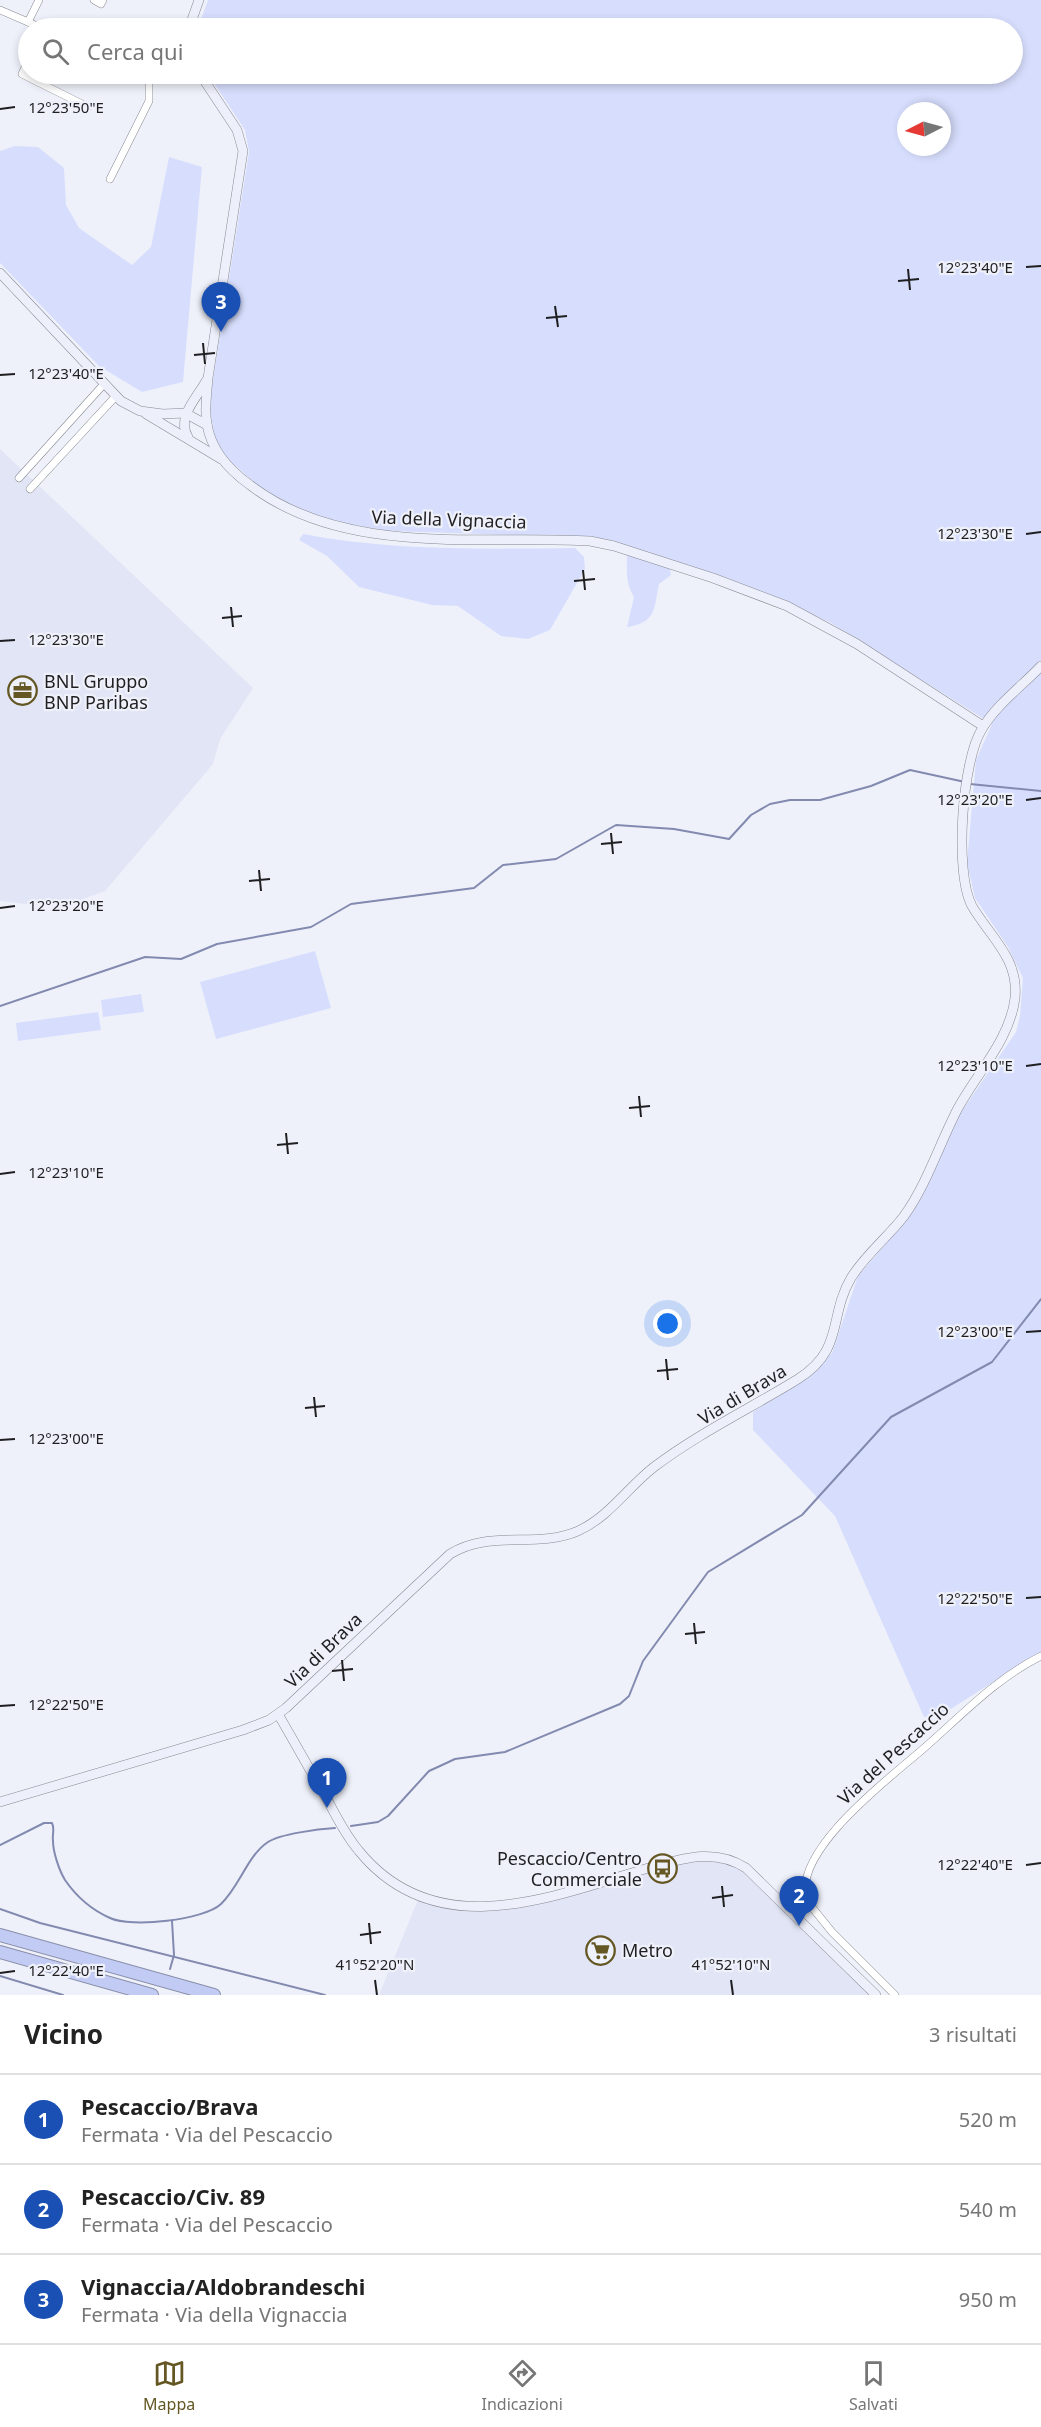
<!DOCTYPE html>
<html lang="it">
<meta charset="utf-8">
<style>
:root{--surface:#fff;--page:#f6f6f6;--text:#222;--muted:#767676;--line:#e0e0e0;--accent:#645724}
body{margin:0;font-family:"Noto Sans",sans-serif;background:var(--page);color:var(--text)}
.compass{position:absolute;left:897px;top:102px;width:54px;height:54px;border-radius:50%;background:var(--surface);box-shadow:0 3px 9px #0003;rotate:264deg}
.you{position:absolute;left:668px;top:1324px;width:21px;height:21px;margin:-15px;border:4px solid #fff;border-radius:50%;background:#1a73e8;box-shadow:0 0 0 9px #1a73e833}
.badge{display:grid;place-items:center;width:39px;height:39px;border-radius:50%;background:var(--accent);color:#fff;font-size:20px;font-weight:700}
.pin{position:absolute;translate:-50% -50px;filter:drop-shadow(0 2px 3px #0008)}
.pin::after{content:'';position:absolute;top:32px;width:21px;height:18px;background:inherit;clip-path:polygon(0 0,100% 0,50% 100%)}
.list{margin:0;padding:0;list-style:none}
h2{display:flex;justify-content:space-between;align-items:center;height:78px;margin:0;padding:0 24px;font-size:26px}
h2 small{font-size:20px;font-weight:400;color:var(--muted)}
.list li{display:grid;grid-template-columns:39px 1fr auto;gap:18px;align-items:center;box-sizing:border-box;height:90px;padding:0 24px;border-top:2px solid var(--line)}
.list b{display:block;font-size:22px;white-space:nowrap}
.list p{margin:0;font-size:20px;white-space:nowrap;color:var(--muted)}
.list em{font-size:20px;font-style:normal;color:var(--muted)}
.icon{flex:none;width:33px;height:33px;fill:none;stroke:currentColor;stroke-width:2;stroke-linecap:round;stroke-linejoin:round}
.map{position:relative;flex:none;width:1041px;height:1995px;overflow:hidden}
.search{position:absolute;background:var(--surface);box-shadow:0 3px 9px #0003;left:18px;right:18px;top:18px;height:66px;display:flex;align-items:center;gap:15px;box-sizing:border-box;padding:0 21px;border-radius:33px;color:var(--muted);font-size:22px}
.sheet{height:348px;background:var(--surface)}
nav{display:flex;justify-content:space-around;align-items:center;box-sizing:border-box;height:84px;border-top:2px solid var(--line);background:var(--surface);font-size:16px;color:var(--muted)}
nav a{display:grid;justify-items:center;gap:3px}
nav .on{color:var(--accent)}
.map>svg:first-child{display:block}
.built{fill:#e1e5f5}
.green{fill:#d7defd;fill-rule:evenodd}
.lines{fill:none;stroke-linecap:round;stroke-linejoin:round}
.stream{stroke:#828aaf;stroke-width:2}
.street-casing{stroke:#878991;stroke-width:8}
.secondary-casing{stroke:#878991;stroke-width:10}
.highway-casing{stroke:#898faa;stroke-width:14}
.street{stroke:#fff;stroke-width:7}
.secondary{stroke:#edeffb;stroke-width:9}
.highway{stroke:#c2cbf3;stroke-width:12}
.ticks{fill:none;stroke:#1f1f22;stroke-width:2}
.labels{text-anchor:middle;dominant-baseline:central;stroke-width:4.5;stroke-linejoin:round;paint-order:stroke}
.street-label{font-size:18px;fill:#1f1f22;stroke:#eff1fa}
.poi-label{font-size:18px;fill:#1f1f22;stroke:#eff1fa;text-anchor:start}
.ticks-label{font-size:15px;text-anchor:middle;fill:#1f1f22;stroke:#eff1fa;stroke-width:4.5;stroke-linejoin:round;paint-order:stroke}
</style>
<div class="map">
<svg width="1041" height="1995" viewBox="0 0 1041 1995">
<rect width="100%" height="100%" fill="#eff1fa"/>
<!-- built -->
<g class="built">
<path d="M0,449L253,688L220,739L213,764L105,891L72,903L34,905L0,901Z"/>
<path d="M691,1858L736,1862L876,1995H379L420,1895L434,1900L517,1904Z"/>
</g>
<!-- green -->
<g class="green">
<path d="M208,0H1041V1652L938,1717H924L835,1516L753,1430V1412L810,1374L832,1353L858,1276L912,1213L959,1115L1016,1032L1020,1016L1023,978L1008,947L975,898L967,863L976,760L992,724L831,623L730,579L597,538L390,531L341,523L280,505L221,453L214,434L209,405L249,152L245,130L208,74H1012V28H198ZM906,111H942V147H906Z"/>
<path d="M15,146L38,147L64,168L66,205L79,228L132,265L151,247L169,157L202,167L183,382L142,392L99,366L0,263V151Z"/>
<path d="M303,534C392,551 485,549 575,548L584,557L585,569L550,630L528,639L501,636L458,606L432,605L359,587L327,556L299,540Z"/>
<path d="M627,553L670,568L671,575L659,584C654,609 656,623 627,627L634,597C625,583 627,569 627,553Z"/>
<path d="M315,951L331,1008L216,1039L200,982Z"/>
<path d="M141,994L144,1012L103,1017L101,1000Z"/>
<path d="M98,1012L101,1030L18,1041L16,1023Z"/>
</g>
<g class="lines">
<!-- stream -->
<g class="stream">
<path d="M970,784L1041,791"/>
<path d="M0,1006L145,957L181,959L217,944L311,927L351,904L474,888L503,865L556,859L616,825L674,829L729,839L751,815L770,804L790,800H820L871,786L910,770L965,782"/>
<path d="M351,1826L378,1822L388,1816L429,1771L440,1766L455,1759L505,1752L620,1704L629,1696L643,1661L708,1572L802,1515L891,1417L992,1362L1041,1299"/>
<path d="M0,1845L44,1823H52C55,1829 52,1834 53,1841C53,1852 59,1870 65,1880C76,1896 92,1910 110,1918C131,1928 204,1920 221,1904C240,1886 247,1856 268,1842C280,1834 319,1829 335,1828"/>
<path d="M0,1909L40,1923L325,1995"/>
<path d="M170,1969L174,1955L172,1921"/>
<path d="M0,1976L63,1995"/>
</g>
<defs>
<g id="street">
<path d="M94,0L101,4L103,0"/>
<path d="M0,10L42,28"/>
<path d="M28,22L39,0"/>
<path d="M28,61L22,74L88,107"/>
<path d="M110,179L149,101V82L138,74"/>
<path d="M19,478L104,384"/>
<path d="M30,489L116,396"/>
<path d="M807,1901L832,1932L895,1995"/>
<path d="M794,1915L807,1901C790,1852 891,1777 923,1749C961,1716 995,1679 1041,1656"/>
</g>
<g id="secondary">
<path d="M189,28L199,0"/>
<path d="M200,74L237,130L243,151L208,378C207,393 204,409 207,424C211,450 229,470 250,485C344,557 479,535 590,541L614,546L713,578L787,606L857,644L983,726"/>
<path d="M0,273L121,401L140,411L163,414L185,413L207,425"/>
<path d="M146,414L221,459"/>
<path d="M188,437C176,417 197,398 206,381"/>
<path d="M278,1714C295,1743 311,1772 328,1801C337,1818 346,1836 359,1851C438,1948 558,1894 655,1866C687,1857 717,1849 746,1868L876,1995"/>
<path d="M0,1802L243,1730L269,1720L286,1708L450,1554C490,1529 537,1549 578,1531C609,1517 628,1487 654,1467C699,1433 751,1408 798,1379C845,1349 828,1317 851,1278C865,1255 888,1237 904,1216C927,1184 939,1145 957,1110C976,1074 1010,1040 1015,998C1019,958 990,937 972,906C954,873 962,760 982,729C996,705 1022,686 1041,666"/>
</g>
<g id="highway">
<path d="M0,1935L214,1995"/>
<path d="M0,1952L152,1995"/>
</g>
</defs>
<!-- street casing -->
<use href="#street" class="street-casing"/>
<!-- secondary casing -->
<use href="#secondary" class="secondary-casing"/>
<!-- highway casing -->
<use href="#highway" class="highway-casing"/>
<!-- street -->
<use href="#street" class="street"/>
<!-- secondary -->
<use href="#secondary" class="secondary"/>
<!-- highway -->
<use href="#highway" class="highway"/>
</g>
<!-- ticks -->
<path class="ticks" d="M0,109L15,107M1026,267L1041,266M908,269L910,290M898,281L919,279M555,306L558,327M546,318L567,316M203,343L205,364M194,355L215,353M0,375L15,374M1026,534L1041,532M583,570L585,590M574,581L595,579M231,607L233,627M222,618L242,616M0,641L15,640M1026,800L1041,798M611,833L613,854M601,844L622,842M259,870L261,891M249,881L270,879M0,908L15,906M1026,1066L1041,1064M639,1096L641,1117M629,1108L650,1106M286,1133L288,1154M277,1145L298,1143M0,1174L15,1172M1026,1332L1041,1331M666,1359L668,1380M657,1371L678,1369M314,1397L316,1417M305,1408L325,1406M0,1440L15,1439M1026,1598L1041,1597M694,1623L696,1644M685,1634L705,1632M342,1660L344,1681M332,1671L353,1669M0,1706L15,1705M1026,1865L1041,1863M722,1886L724,1907M712,1898L733,1895M369,1923L371,1944M360,1935L381,1932M0,1973L15,1971M375,1980L377,1995M731,1980L733,1995"/>
<!-- icons -->
<defs>
<symbol id="office-ring" viewBox="-11 -11 22 22"><circle r="9.5" fill="#eff1fa" stroke="#645724" stroke-width="1.5"/><path d="M-6-3h4V-5.5h4V-3h4V5H-6ZM-1-4.5V-3h2v-1.5ZM-6 0V1H6V0Z" fill="#645724"/></symbol>
<symbol id="bus-ring" viewBox="-11 -11 22 22"><circle r="9.5" fill="#eff1fa" stroke="#645724" stroke-width="1.5"/><path d="M-5-6H5V4H4V6H2V4H-2V6H-4V4H-5ZM-3.5-4V0h7V-4ZM-3.5 1.2v1.5H-2V1.2ZM2 1.2v1.5H3.5V1.2Z" fill="#645724"/></symbol>
<symbol id="supermarket-ring" viewBox="-11 -11 22 22"><circle r="9.5" fill="#eff1fa" stroke="#645724" stroke-width="1.5"/><path d="M-6-5.5h2.5l.6 2H6L4.5 2H-2.5L-4.4-4H-6ZM-1.5 3.2a1.3 1.3 0 1 0 .1 0ZM3 3.2a1.3 1.3 0 1 0 .1 0Z" fill="#645724"/></symbol>
</defs>
<g fill-rule="evenodd">
<use href="#office-ring" x="6" y="674" width="33" height="33"/>
<use href="#bus-ring" x="646" y="1852" width="33" height="33"/>
<use href="#supermarket-ring" x="584" y="1934" width="33" height="33"/>
</g>
<g class="labels">
<!-- street labels -->
<g class="street-label">
<text transform="translate(449 519) rotate(2)">Via della Vignaccia</text>
<text transform="translate(742 1394) rotate(-31)">Via di Brava</text>
<text transform="translate(323 1650) rotate(-44)">Via di Brava</text>
<text transform="translate(893 1753) rotate(-42)">Via del Pescaccio</text>
</g>
<!-- poi labels -->
<g class="poi-label">
<text x="44" y="681">BNL Gruppo<tspan x="44" dy="21">BNP Paribas</tspan></text>
<text x="642" y="1858" text-anchor="end">Pescaccio/Centro<tspan x="642" dy="21">Commerciale</tspan></text>
<text x="622" y="1950">Metro</text>
</g>
</g>
<g class="ticks-label">
<text x="66" y="113">12°23'50"E</text>
<text x="975" y="273">12°23'40"E</text>
<text x="66" y="379">12°23'40"E</text>
<text x="975" y="539">12°23'30"E</text>
<text x="66" y="645">12°23'30"E</text>
<text x="975" y="805">12°23'20"E</text>
<text x="66" y="911">12°23'20"E</text>
<text x="975" y="1071">12°23'10"E</text>
<text x="66" y="1178">12°23'10"E</text>
<text x="975" y="1337">12°23'00"E</text>
<text x="66" y="1444">12°23'00"E</text>
<text x="975" y="1604">12°22'50"E</text>
<text x="66" y="1710">12°22'50"E</text>
<text x="975" y="1870">12°22'40"E</text>
<text x="375" y="1970">41°52'20"N</text>
<text x="731" y="1970">41°52'10"N</text>
<text x="66" y="1976">12°22'40"E</text>
</g>
</svg>
<svg class="compass" viewBox="-18 -18 36 36"><path d="M0-13l5 13h-10z" fill="#e53935"/><path d="M0 13l5-13h-10z" fill="#767676"/></svg>
<div class="you"></div>
<div class="pin badge" style="left:327px;top:1808px;background:#1a4fb4">1</div>
<div class="pin badge" style="left:799px;top:1926px;background:#1a4fb4">2</div>
<div class="pin badge" style="left:221px;top:332px;background:#1a4fb4">3</div>
<div class="search"><svg class="icon" aria-label="search" viewBox="0 0 24 24"><circle cx="10" cy="10" r="6"/><path d="M15 15l6 6"/></svg>Cerca qui</div>
</div>
<section class="sheet">
<h2>Vicino<small>3 risultati</small></h2>
<ul class="list">
<li><span class="badge" style="background:#1a4fb4">1</span><div><b>Pescaccio/Brava</b><p>Fermata · Via del Pescaccio</p></div><em>520 m</em></li>
<li><span class="badge" style="background:#1a4fb4">2</span><div><b>Pescaccio/Civ. 89</b><p>Fermata · Via del Pescaccio</p></div><em>540 m</em></li>
<li><span class="badge" style="background:#1a4fb4">3</span><div><b>Vignaccia/Aldobrandeschi</b><p>Fermata · Via della Vignaccia</p></div><em>950 m</em></li>
</ul>
</section>
<nav>
<a class="on"><svg class="icon" aria-label="map" viewBox="0 0 24 24"><path d="M3 6l6-2 6 2 6-2v14l-6 2-6-2-6 2zM9 4v14M15 6v14"/></svg>Mappa</a>
<a><svg class="icon" aria-label="directions" viewBox="0 0 24 24"><path d="M12 3l9 9-9 9-9-9zM9 14v-3h6M13 9l2 2-2 2"/></svg>Indicazioni</a>
<a><svg class="icon" aria-label="saved" viewBox="0 0 24 24"><path d="M7 4h10v16l-5-4-5 4z"/></svg>Salvati</a>
</nav>
